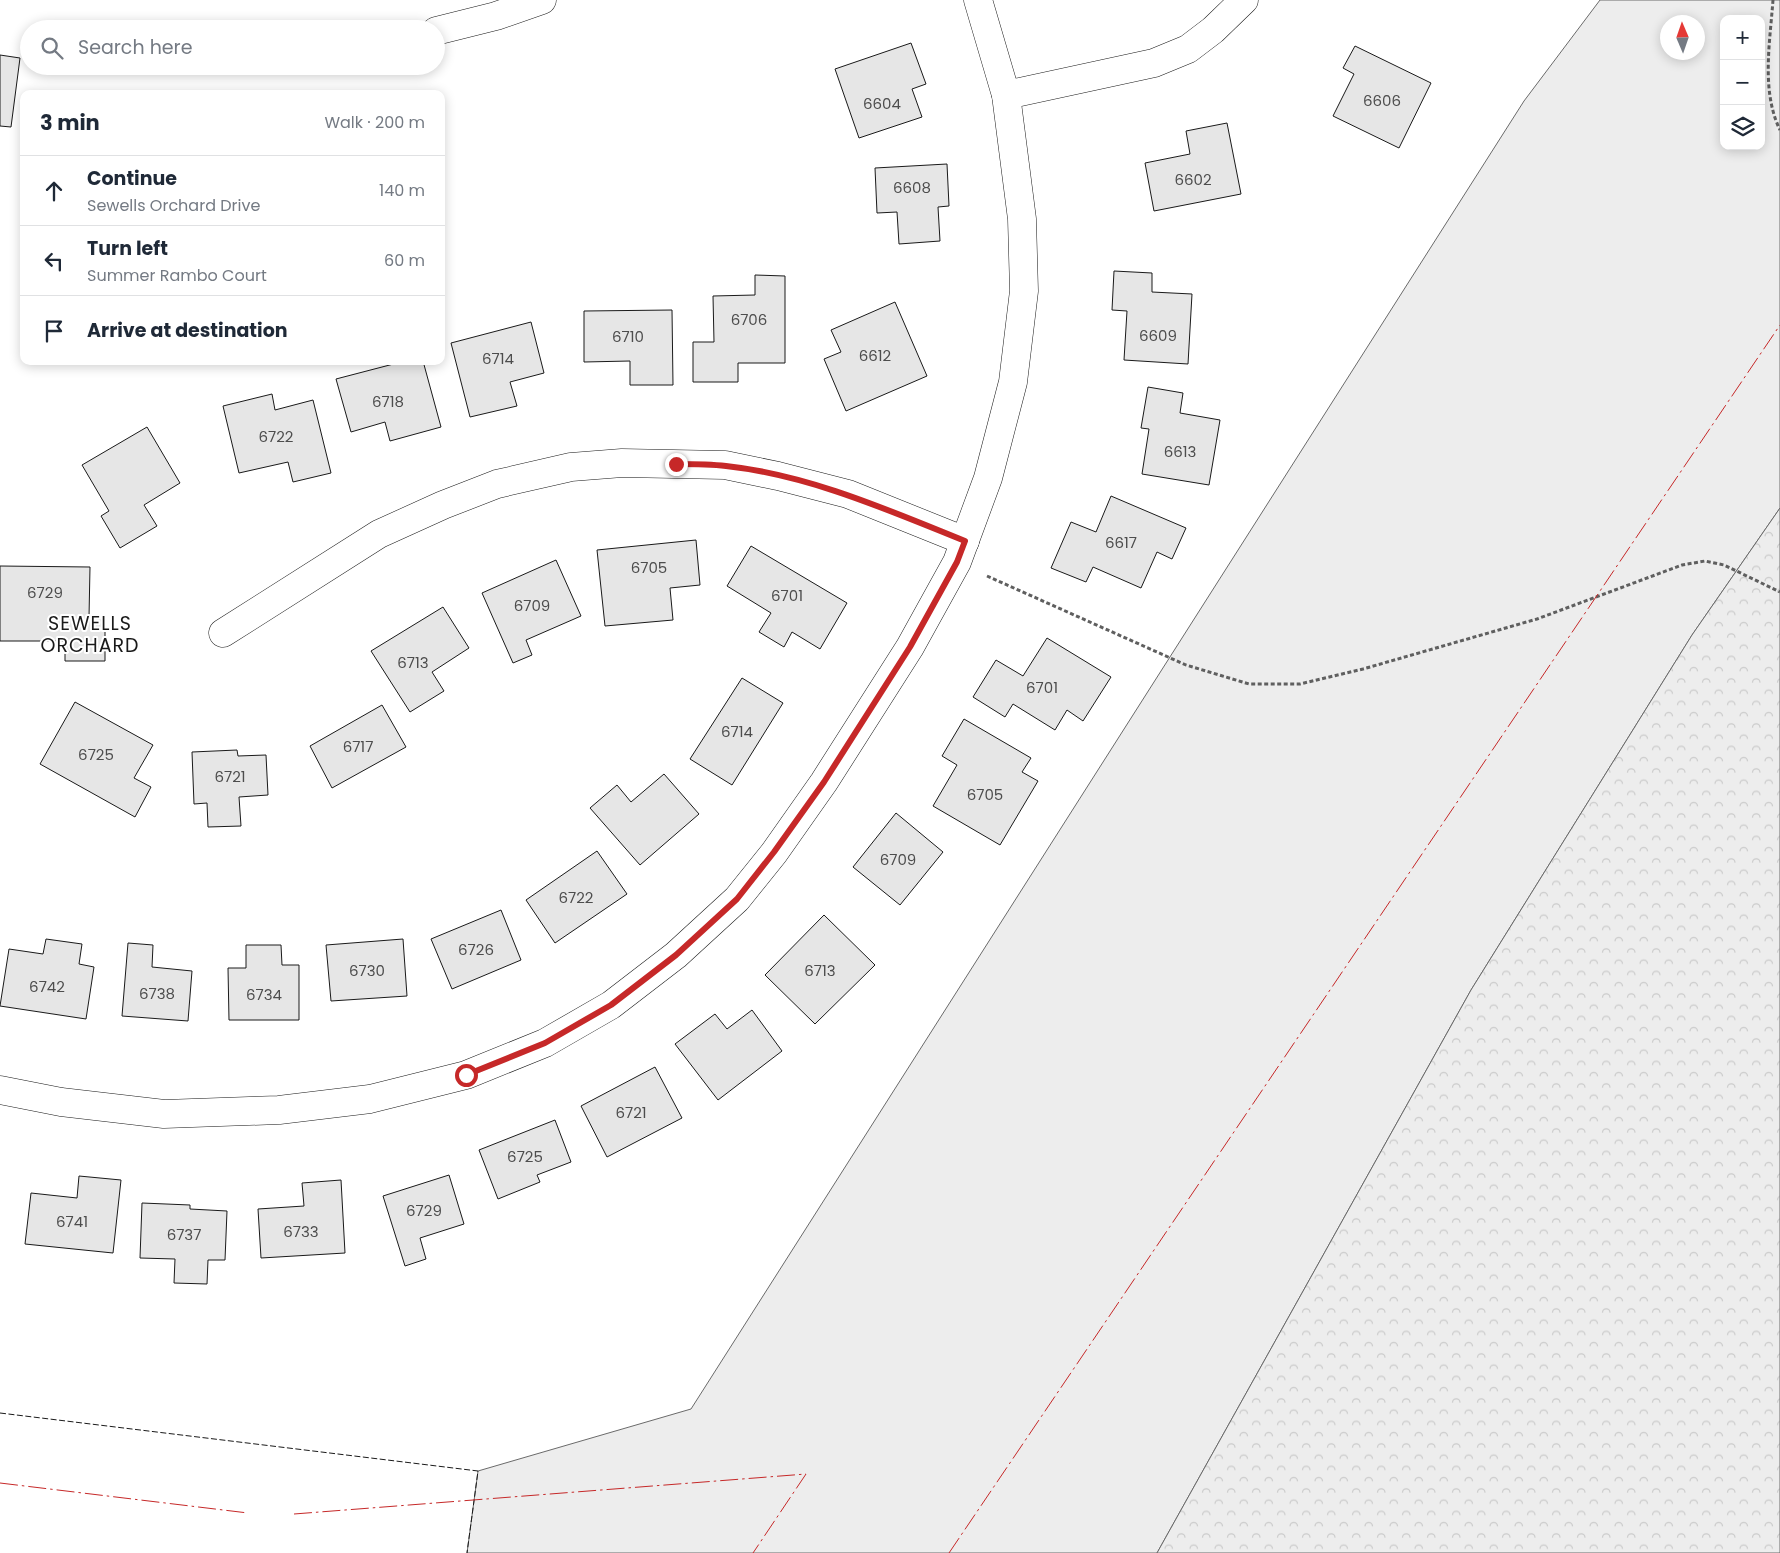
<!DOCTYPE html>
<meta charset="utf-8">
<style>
:root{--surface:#fff;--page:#f2f2f3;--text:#1f2937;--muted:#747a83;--line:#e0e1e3}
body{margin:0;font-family:Poppins,sans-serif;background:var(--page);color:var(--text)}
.controls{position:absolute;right:15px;top:15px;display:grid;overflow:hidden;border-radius:10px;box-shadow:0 2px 12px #0003}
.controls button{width:45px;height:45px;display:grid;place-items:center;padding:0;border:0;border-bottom:1px solid var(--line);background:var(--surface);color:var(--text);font:25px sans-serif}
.compass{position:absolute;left:1660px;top:15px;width:45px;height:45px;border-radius:50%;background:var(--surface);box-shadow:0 2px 12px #0003;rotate:358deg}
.stop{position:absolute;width:15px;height:15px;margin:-11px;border:4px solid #c62828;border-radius:50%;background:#fff}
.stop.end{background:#c62828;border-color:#fff;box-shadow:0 1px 5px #0008}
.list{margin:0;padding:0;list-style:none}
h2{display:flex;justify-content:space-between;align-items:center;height:65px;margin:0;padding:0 20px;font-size:21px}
h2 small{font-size:16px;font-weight:400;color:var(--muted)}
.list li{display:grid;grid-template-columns:32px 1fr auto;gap:15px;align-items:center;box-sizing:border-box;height:70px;padding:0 20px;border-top:1px solid var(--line)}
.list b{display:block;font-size:19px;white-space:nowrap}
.list p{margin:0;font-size:16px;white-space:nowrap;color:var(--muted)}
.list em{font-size:16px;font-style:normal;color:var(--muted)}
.icon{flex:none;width:28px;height:28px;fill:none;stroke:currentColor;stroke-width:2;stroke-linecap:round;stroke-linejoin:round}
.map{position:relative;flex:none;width:1780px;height:1553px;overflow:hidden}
.search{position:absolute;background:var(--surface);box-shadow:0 2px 12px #0003;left:20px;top:20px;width:425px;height:55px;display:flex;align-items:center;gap:12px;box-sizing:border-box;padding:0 18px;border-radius:28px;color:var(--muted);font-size:19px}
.panel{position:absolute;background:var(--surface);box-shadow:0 2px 12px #0003;left:20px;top:90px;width:425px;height:275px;border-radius:10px}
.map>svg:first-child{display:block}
.built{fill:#ededed;stroke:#6a6a6a;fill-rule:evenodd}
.forest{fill:url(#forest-crowns);stroke:#6a6a6a}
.building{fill:#e6e6e6;stroke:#1a1a1a}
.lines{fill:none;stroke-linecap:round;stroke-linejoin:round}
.minor-casing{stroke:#1a1a1a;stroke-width:29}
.path{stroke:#5f5f5f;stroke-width:3;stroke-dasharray:4 2.5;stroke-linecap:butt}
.minor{stroke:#fff;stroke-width:28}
.fence{stroke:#1a1a1a;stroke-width:1;stroke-dasharray:6 2.5;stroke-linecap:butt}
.power{stroke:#c62828;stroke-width:1;stroke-dasharray:18 4 2.5 4;stroke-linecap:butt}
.route{stroke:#c62828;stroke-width:6}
.labels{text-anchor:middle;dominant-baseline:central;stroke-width:4;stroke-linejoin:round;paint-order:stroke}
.number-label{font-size:15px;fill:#4d4d4d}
.neighbourhood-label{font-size:19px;letter-spacing:1px;fill:#1a1a1a;stroke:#fff}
</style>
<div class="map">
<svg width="1780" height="1553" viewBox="0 0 1780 1553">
<defs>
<pattern id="forest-crowns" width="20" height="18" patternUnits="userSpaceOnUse" patternTransform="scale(1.25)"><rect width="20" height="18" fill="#ededed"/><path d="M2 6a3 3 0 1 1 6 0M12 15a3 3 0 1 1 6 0" fill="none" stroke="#cbcbcb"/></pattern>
</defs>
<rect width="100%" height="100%" fill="#fff"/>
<!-- built -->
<path class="built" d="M1600,0H1780V508L1692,635L1471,990L1157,1553H467L478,1471L691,1409L1524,101ZM1724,19H1761V146H1724ZM1668,22H1698V52H1668Z"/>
<!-- forest -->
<path class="forest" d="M1780,508V1553H1157L1471,990L1692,635Z"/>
<!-- building -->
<g class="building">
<path d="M911,43L926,84L912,89L922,117L859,138L835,69Z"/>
<path d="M1355,46L1431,83L1399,148L1333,116L1354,74L1343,68Z"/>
<path d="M0,55L20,58L11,127L0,126Z"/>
<path d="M1227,123L1241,194L1154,211L1145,163L1190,154L1186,131Z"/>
<path d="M947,164L949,206L938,207L940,241L899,244L897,212L877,213L875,168Z"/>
<path d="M1114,271L1152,273V292L1192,294L1188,364L1124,360L1127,311L1112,310Z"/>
<path d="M755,275L785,276V363H738V382H693V342H714L713,296L755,295Z"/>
<path d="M895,302L927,376L846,411L824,359L841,352L831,330Z"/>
<path d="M672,310L673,385H630V361L584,362V311Z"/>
<path d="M531,322L544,373L510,382L517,406L470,417L451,343Z"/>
<path d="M405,361H423L441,427L390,441L385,422L351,432L336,379Z"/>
<path d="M1148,387L1183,393L1180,413L1220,420L1209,485L1142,474L1149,429L1141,428Z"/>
<path d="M272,394L275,410L313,400L331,473L293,482L288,462L239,473L223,406Z"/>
<path d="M147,427L180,483L144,505L157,526L120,548L101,516L109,511L82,465Z"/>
<path d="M1111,496L1186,528L1172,559L1157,552L1141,588L1093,567L1086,582L1051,568L1071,522L1096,532Z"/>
<path d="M696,540L700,585L670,588L673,620L605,626L597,550Z"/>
<path d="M751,546L847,603L820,649L792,632L784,647L759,632L771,613L727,586Z"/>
<path d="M556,560L581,616L526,640L532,655L513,663L482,593Z"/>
<path d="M0,566L90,567L89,617H105V661H65V641H0Z"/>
<path d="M443,607L469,648L432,672L444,691L410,712L371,651Z"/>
<path d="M1047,638L1111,677L1083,721L1067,710L1055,730L1013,704L1005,717L973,697L996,660L1023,676Z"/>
<path d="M742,678L783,703L732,785L690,759Z"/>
<path d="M75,702L153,745L134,778L151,787L135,817L40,764Z"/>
<path d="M382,705L406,747L332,788L310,746Z"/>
<path d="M964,719L1031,758L1022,772L1038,781L1000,845L933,806L957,765L942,756Z"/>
<path d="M237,750L238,756L266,755L268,795L239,797L241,826L208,827L207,803L194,804L192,752Z"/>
<path d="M664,774L699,814L640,865L590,808L617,785L631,802Z"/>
<path d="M896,813L943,852L900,905L853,867Z"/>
<path d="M597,851L627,894L555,943L526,900Z"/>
<path d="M501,910L521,960L452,989L431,939Z"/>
<path d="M824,915L875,965L815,1024L765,975Z"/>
<path d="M46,939L82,944L79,964L94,967L86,1019L0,1006L9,949L43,954Z"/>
<path d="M403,939L407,996L331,1001L326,945Z"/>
<path d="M128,943L153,945L152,967L192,971L188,1021L122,1016Z"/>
<path d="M246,945H281L282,965H299V1020H229L228,968H246Z"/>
<path d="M752,1010L782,1051L718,1100L675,1044L715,1014L727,1029Z"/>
<path d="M655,1067L682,1118L607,1157L581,1106Z"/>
<path d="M555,1120L571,1162L537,1175L540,1182L498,1199L479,1150Z"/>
<path d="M449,1175L464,1224L420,1238L426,1259L405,1266L383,1196Z"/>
<path d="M79,1176L121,1180L113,1253L25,1244L31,1193L77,1198Z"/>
<path d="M341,1180L345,1253L261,1258L258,1209L304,1206L302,1183Z"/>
<path d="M142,1203L190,1205V1209L227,1211L225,1260H208L207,1284L174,1283L175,1259L140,1258Z"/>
</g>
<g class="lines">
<defs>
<g id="minor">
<path d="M436,31L496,16L542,0"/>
<path d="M1006,95L1154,63L1188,49L1213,30L1244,0"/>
<path d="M223,633L379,534L443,505L497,484L571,467L622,463L725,465L778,476L848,494L965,541"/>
<path d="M0,1090L61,1102L164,1114L279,1110L370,1099L466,1075L545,1043L611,1005L676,955L737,899L774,853L824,782L910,647L957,562L988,478L1013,382L1024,291L1022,219L1006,95L978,0"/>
</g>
</defs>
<!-- minor casing -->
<use href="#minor" class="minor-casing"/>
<!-- path -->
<g class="path">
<path d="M1773,0C1770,42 1761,91 1780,130"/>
<path d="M987,576L1186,665L1249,684H1300L1363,669L1537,619L1682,565L1705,561L1724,565L1780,592"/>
</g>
<!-- minor -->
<use href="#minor" class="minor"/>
<!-- fence -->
<path class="fence" d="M0,1413L478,1471L467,1553"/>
<!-- power -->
<g class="power">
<path d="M0,1483L248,1513"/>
<path d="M294,1514L806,1474L753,1553"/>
<path d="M949,1553L1780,325"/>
</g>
</g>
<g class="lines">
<!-- route -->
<path class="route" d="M466,1075L545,1043L611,1005L676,955L737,899L774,852L824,782L910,647L957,562L965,541C888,510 809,475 726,466C709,464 692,464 676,464"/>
</g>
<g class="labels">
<!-- number labels -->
<g class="number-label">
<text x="1382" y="100">6606</text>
<text x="882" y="103">6604</text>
<text x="1193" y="179">6602</text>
<text x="912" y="187">6608</text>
<text x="749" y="319">6706</text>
<text x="1158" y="335">6609</text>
<text x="628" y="336">6710</text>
<text x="875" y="355">6612</text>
<text x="498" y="358">6714</text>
<text x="388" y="401">6718</text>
<text x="276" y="436">6722</text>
<text x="1180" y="451">6613</text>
<text x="1121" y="542">6617</text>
<text x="649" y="567">6705</text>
<text x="45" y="592">6729</text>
<text x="787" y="595">6701</text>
<text x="532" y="605">6709</text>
<text x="413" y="662">6713</text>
<text x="1042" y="687">6701</text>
<text x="737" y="731">6714</text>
<text x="358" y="746">6717</text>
<text x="96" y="754">6725</text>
<text x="230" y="776">6721</text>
<text x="985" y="794">6705</text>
<text x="898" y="859">6709</text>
<text x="576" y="897">6722</text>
<text x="476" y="949">6726</text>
<text x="367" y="970">6730</text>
<text x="820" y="970">6713</text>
<text x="47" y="986">6742</text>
<text x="157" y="993">6738</text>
<text x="264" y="994">6734</text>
<text x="631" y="1112">6721</text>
<text x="525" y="1156">6725</text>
<text x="424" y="1210">6729</text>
<text x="72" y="1221">6741</text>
<text x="301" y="1231">6733</text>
<text x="184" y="1234">6737</text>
</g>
<!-- neighbourhood labels -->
<g class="neighbourhood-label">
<text x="90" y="623">SEWELLS<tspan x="90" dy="22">ORCHARD</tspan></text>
</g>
</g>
</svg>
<div class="controls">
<button>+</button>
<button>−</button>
<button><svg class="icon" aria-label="layers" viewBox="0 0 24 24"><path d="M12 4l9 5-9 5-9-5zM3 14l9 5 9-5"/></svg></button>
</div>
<svg class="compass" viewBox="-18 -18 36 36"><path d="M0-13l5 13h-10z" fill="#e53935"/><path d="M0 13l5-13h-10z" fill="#747a83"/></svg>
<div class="stop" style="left:466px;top:1075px"></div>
<div class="stop end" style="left:676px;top:464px"></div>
<div class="search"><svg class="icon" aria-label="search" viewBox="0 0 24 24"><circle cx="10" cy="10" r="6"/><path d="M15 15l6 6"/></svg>Search here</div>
<section class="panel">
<h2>3 min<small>Walk · 200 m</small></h2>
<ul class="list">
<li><svg class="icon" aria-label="ahead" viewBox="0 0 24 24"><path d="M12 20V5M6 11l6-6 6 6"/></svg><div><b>Continue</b><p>Sewells Orchard Drive</p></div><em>140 m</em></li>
<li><svg class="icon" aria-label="left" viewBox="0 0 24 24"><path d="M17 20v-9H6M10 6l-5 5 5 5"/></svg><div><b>Turn left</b><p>Summer Rambo Court</p></div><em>60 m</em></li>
<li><svg class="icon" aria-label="arrive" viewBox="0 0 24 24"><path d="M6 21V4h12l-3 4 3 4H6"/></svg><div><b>Arrive at destination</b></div></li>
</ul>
</section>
</div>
